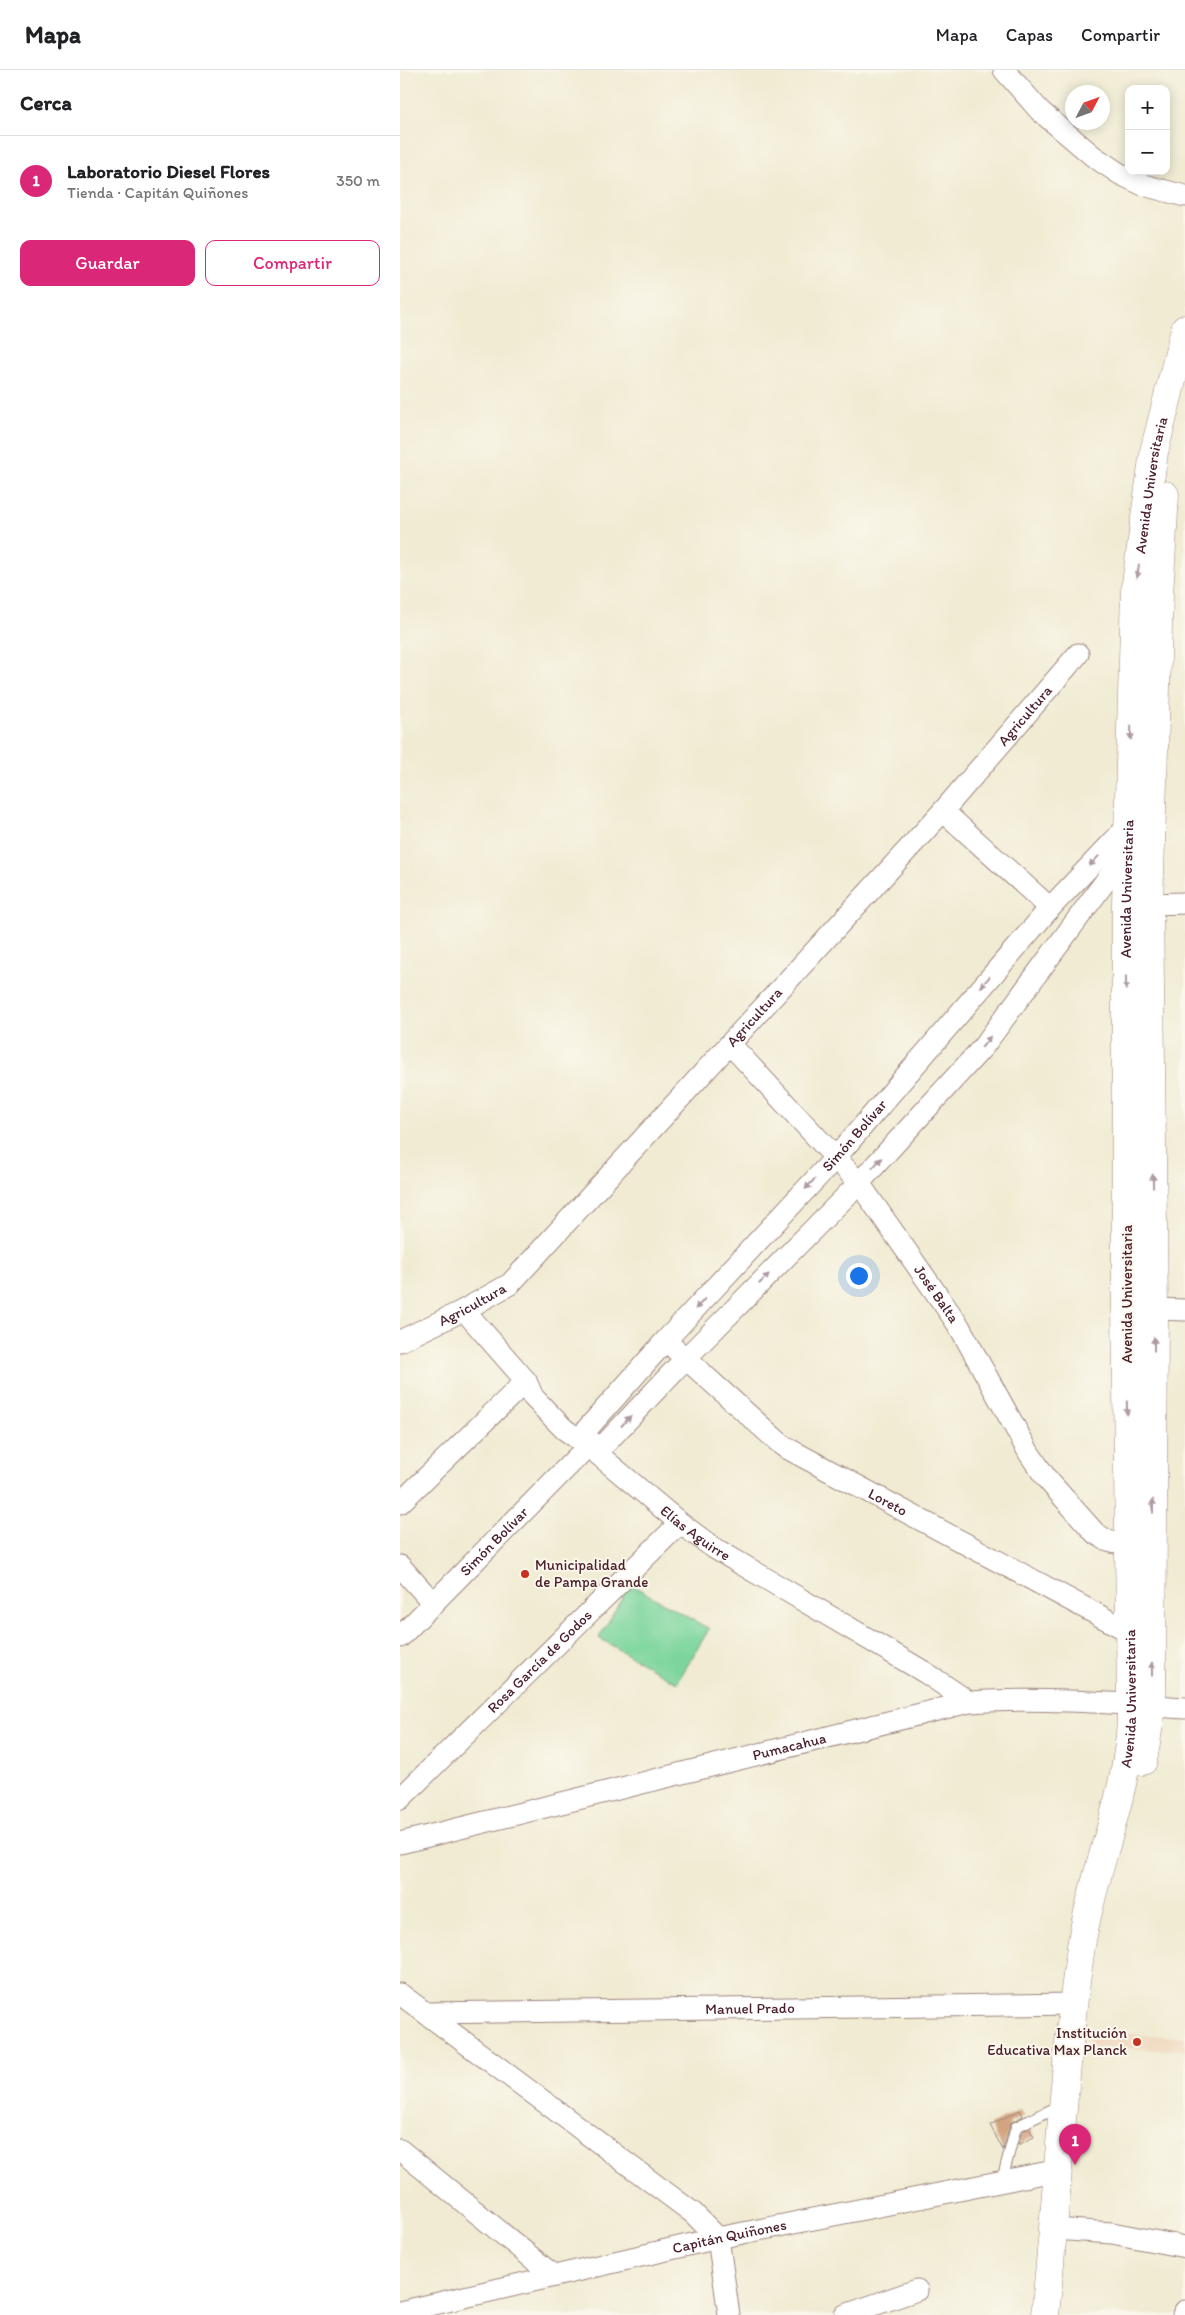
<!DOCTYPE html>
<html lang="es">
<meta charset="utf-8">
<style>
:root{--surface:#fff;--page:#f2f2f2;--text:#202124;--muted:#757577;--line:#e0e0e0;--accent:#db2777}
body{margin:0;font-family:Itim,sans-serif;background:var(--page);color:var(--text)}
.controls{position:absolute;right:15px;top:15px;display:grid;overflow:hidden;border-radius:10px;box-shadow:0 2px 12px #0003}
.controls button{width:45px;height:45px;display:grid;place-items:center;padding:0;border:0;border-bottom:1px solid var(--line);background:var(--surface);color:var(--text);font:25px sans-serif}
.compass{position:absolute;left:665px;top:15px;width:45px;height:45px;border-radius:50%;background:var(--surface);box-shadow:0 2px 12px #0003;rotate:49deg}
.you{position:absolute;left:458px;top:1205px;width:18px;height:18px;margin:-12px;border:4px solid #fff;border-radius:50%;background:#1a73e8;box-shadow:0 0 0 8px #1a73e833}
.badge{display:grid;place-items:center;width:32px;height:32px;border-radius:50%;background:var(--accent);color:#fff;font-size:16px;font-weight:700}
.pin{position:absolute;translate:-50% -41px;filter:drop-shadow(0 1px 2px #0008)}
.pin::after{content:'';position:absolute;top:26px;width:18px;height:15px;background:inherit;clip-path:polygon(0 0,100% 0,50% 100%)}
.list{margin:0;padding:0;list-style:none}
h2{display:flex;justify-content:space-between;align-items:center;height:65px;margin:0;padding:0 20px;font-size:21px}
h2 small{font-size:16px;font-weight:400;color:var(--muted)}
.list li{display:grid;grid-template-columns:32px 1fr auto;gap:15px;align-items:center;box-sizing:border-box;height:90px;padding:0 20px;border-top:1px solid var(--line)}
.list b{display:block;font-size:19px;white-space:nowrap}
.list p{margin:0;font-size:16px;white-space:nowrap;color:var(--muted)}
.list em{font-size:16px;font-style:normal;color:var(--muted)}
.actions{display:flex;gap:10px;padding:15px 20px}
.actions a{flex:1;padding:11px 0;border:1px solid var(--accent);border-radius:10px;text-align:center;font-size:18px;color:var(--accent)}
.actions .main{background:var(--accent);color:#fff}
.map{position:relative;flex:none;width:785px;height:2245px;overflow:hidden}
header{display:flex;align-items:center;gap:30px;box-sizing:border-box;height:70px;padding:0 25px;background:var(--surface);border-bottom:1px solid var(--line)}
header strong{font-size:24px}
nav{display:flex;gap:28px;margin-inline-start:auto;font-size:18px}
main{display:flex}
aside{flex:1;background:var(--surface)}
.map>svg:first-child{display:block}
.built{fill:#efd6bc}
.pitch{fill:#7bd59b;stroke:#627a63}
.building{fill:#d2a07a}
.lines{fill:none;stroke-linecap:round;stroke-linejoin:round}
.lane-casing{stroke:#9d857e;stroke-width:12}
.street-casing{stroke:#9d857e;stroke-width:23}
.secondary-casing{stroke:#9d857e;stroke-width:29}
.lane{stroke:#fff;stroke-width:10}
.street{stroke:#fff;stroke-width:21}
.secondary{stroke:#fff;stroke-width:28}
.oneway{fill:#ae9aa0}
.poi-dot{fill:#c8321e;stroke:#fbf7ec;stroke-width:2}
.labels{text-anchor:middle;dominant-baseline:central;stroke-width:4;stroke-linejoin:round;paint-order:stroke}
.street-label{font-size:15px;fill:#4a1f2b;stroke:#fbf7ec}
.poi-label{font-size:15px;fill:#4a1f2b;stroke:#fbf7ec;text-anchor:start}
</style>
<header>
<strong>Mapa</strong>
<nav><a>Mapa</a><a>Capas</a><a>Compartir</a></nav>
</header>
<main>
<aside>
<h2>Cerca<small></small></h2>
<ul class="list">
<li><span class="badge">1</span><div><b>Laboratorio Diesel Flores</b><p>Tienda · Capitán Quiñones</p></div><em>350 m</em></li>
</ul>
<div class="actions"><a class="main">Guardar</a><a>Compartir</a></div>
</aside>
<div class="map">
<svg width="785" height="2245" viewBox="0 0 785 2245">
<rect width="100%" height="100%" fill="#fbf7ec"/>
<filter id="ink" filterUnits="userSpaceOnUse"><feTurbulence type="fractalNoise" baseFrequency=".02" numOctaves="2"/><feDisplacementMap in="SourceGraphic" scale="10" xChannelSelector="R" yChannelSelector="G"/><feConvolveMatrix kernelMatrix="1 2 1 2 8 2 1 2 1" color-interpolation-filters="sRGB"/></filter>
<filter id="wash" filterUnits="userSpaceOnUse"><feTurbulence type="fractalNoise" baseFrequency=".0096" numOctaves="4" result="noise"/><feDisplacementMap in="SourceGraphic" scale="20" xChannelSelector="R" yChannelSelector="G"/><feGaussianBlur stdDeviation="1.12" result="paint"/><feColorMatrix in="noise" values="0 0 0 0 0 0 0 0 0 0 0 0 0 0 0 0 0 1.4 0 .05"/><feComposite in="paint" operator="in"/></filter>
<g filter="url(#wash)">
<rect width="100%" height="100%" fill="#f0ebd2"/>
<!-- built -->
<path class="built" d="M690,1962L785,1967V1981L689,1977Z"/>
<!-- pitch -->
<path class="pitch" d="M230,1514L309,1559L277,1613L199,1568Z"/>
<g id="blocks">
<!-- building -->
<g class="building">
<path d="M620,2040L623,2046L610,2053L603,2080L590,2055Z"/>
<path d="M629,2058L634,2067L618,2075L622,2062Z"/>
</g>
</g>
</g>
<g filter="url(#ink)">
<use href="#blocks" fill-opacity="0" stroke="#9d857e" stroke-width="1"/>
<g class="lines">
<defs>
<path id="lane" d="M602,2110L616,2057L661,2035"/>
<g id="street">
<path d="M604,0L640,41L693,86L720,104L743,115L785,126"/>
<path d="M543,741L650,838"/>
<path d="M749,834L785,833"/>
<path id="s1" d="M330,974L459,1113L559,1256L629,1383L646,1408L695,1463L708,1471L729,1476"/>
<path d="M754,1239L785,1240"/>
<path id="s2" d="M64,1240L126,1311L133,1327L164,1359L188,1376L280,1453L314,1478L526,1603L569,1632"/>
<path id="s3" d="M0,1271L64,1240L110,1214L543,741L678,584"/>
<path id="s4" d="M275,1279L383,1376L730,1562"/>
<path id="s5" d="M188,1376L187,1359L266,1270L437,1086L650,838L728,756"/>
<path d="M0,1433L126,1311"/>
<path d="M0,1496L34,1534"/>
<path id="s6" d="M0,1567L188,1376L205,1374L285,1289L459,1113L583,977L727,782"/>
<path id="s7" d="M0,1729L280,1453"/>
<path id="s8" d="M0,1773L569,1632C641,1627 713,1633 785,1638"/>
<path d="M0,1924L293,2143L318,2168L329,2245"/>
<path id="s9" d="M26,1943L674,1934"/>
<path d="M0,2080L154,2206"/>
<path d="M654,2159L712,2163L785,2177"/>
<path id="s10" d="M0,2242L318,2168L659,2100"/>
<path d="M445,2245L517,2220"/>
<path d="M783,2245L785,2241"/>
</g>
<g id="secondary">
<path d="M743,1691L752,1636L754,1239L749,834L759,525L765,425"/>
<path id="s11" d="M645,2245C658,2122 663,1998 681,1876C692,1807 721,1742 729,1673C731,1661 731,1648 731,1635L726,1234V834L735,521L754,382L785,259"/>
</g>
</defs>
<!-- lane casing -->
<use href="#lane" class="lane-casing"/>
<!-- street casing -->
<use href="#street" class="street-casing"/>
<!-- secondary casing -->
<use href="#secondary" class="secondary-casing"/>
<!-- lane -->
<use href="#lane" class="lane"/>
<!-- street -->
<use href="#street" class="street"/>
<!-- secondary -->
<use href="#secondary" class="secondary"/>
</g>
<!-- one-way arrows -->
<defs><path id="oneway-solid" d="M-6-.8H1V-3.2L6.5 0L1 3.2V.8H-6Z" transform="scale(1.25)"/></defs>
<g class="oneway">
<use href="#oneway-solid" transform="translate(738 501) rotate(98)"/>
<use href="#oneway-solid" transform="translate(731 663) rotate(92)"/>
<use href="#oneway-solid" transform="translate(694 791) rotate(134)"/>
<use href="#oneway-solid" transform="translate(585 912) rotate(131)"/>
<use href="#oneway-solid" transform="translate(726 913) rotate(90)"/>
<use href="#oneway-solid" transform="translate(586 972) rotate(-52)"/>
<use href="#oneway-solid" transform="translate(477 1093) rotate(-48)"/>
<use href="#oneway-solid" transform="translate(753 1111) rotate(-91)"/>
<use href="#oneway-solid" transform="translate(410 1114) rotate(133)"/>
<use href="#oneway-solid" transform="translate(364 1209) rotate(-45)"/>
<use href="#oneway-solid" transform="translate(300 1234) rotate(133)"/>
<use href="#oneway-solid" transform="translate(754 1274) rotate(-90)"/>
<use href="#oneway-solid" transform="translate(727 1338) rotate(89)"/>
<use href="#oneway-solid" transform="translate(226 1351) rotate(-47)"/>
<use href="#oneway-solid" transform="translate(753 1436) rotate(-90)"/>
<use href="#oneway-solid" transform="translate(752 1599) rotate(-90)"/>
</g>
</g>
<!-- markers -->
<g class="poi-dot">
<circle cx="125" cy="1504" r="5"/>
<circle cx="737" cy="1972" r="5"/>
</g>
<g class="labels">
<!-- street labels -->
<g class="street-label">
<text stroke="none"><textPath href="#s11" startOffset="1839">Avenida Universitaria</textPath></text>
<text stroke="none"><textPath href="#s3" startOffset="891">Agricultura</textPath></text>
<text stroke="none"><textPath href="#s11" startOffset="1434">Avenida Universitaria</textPath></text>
<text stroke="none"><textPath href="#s3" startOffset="486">Agricultura</textPath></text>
<text stroke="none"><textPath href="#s5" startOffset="414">Simón Bolívar</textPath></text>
<text stroke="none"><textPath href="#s1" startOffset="325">José Balta</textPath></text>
<text transform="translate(727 1224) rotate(-90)">Avenida Universitaria</text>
<text stroke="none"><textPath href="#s3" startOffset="81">Agricultura</textPath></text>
<text stroke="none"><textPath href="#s4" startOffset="264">Loreto</textPath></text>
<text stroke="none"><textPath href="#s2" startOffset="324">Elías Aguirre</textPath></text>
<text stroke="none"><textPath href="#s6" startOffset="134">Simón Bolívar</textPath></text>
<text stroke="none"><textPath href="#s7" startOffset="196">Rosa García de Godos</textPath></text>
<text stroke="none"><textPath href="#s11" startOffset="624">Avenida Universitaria</textPath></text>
<text stroke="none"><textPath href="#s8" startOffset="401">Pumacahua</textPath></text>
<text stroke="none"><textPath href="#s9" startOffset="324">Manuel Prado</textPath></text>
<text stroke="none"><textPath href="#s10" startOffset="338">Capitán Quiñones</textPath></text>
</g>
<!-- poi labels -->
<g class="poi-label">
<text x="135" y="1495">Municipalidad<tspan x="135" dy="17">de Pampa Grande</tspan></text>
<text x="727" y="1963" text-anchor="end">Institución<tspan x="727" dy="17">Educativa Max Planck</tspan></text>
</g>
</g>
</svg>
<div class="controls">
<button>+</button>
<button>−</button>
</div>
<svg class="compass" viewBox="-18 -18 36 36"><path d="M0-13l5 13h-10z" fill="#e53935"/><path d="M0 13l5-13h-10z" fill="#757577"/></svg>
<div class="you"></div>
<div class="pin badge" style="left:675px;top:2095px">1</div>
</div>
</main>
